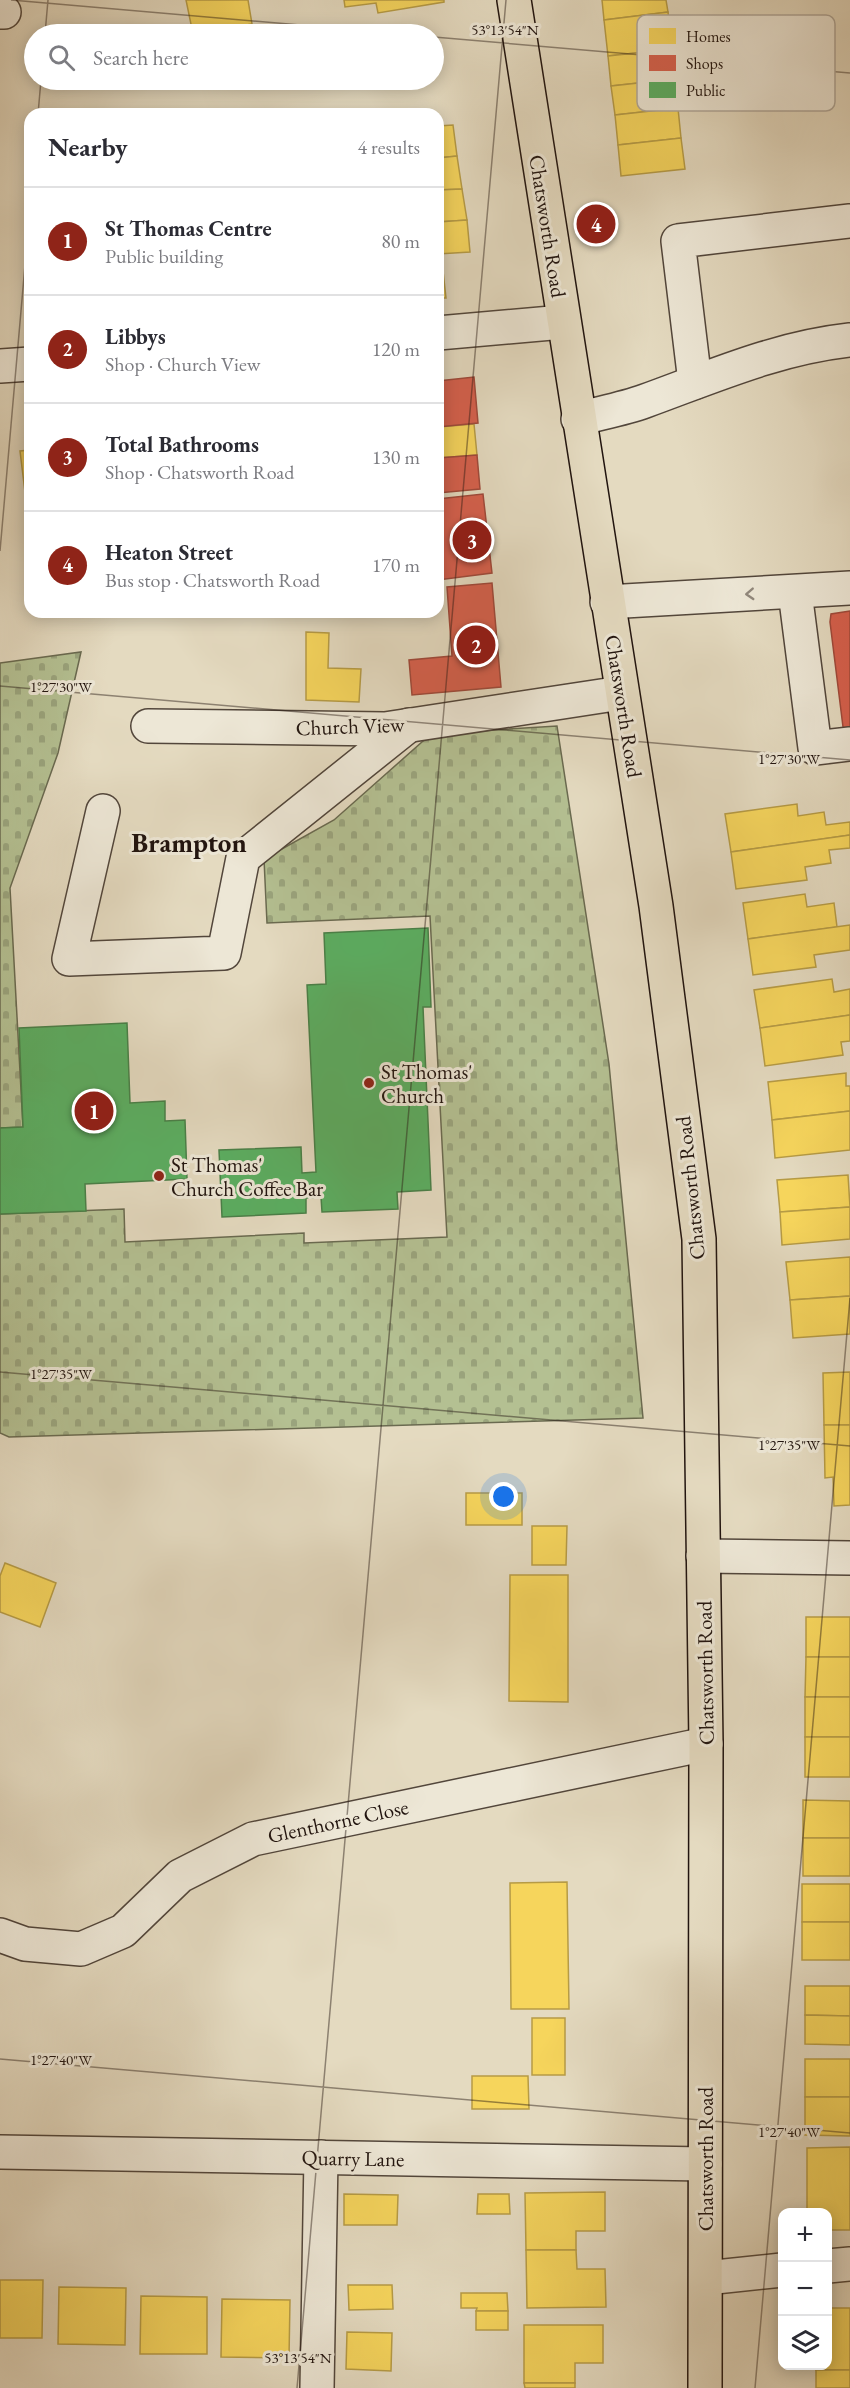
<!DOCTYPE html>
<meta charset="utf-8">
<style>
:root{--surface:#fff;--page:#f7f7f7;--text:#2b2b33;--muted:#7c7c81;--line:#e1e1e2;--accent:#8f2418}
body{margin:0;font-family:"EB Garamond",serif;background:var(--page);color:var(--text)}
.controls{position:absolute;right:18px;bottom:18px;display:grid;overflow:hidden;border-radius:12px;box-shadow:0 3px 15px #0003}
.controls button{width:54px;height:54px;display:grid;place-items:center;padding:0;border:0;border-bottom:2px solid var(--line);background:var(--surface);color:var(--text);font:30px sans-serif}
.you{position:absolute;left:504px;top:1497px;width:21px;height:21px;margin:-15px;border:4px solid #fff;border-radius:50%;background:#1a73e8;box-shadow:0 0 0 9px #1a73e833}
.badge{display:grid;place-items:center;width:39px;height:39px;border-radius:50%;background:var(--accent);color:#fff;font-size:20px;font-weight:700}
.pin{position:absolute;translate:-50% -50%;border:3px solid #fff;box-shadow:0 2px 6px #0006}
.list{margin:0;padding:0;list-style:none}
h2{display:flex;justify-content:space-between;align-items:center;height:78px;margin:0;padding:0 24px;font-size:26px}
h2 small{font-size:20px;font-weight:400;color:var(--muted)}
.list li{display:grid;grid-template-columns:39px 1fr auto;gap:18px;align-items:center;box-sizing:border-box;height:108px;padding:0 24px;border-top:2px solid var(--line)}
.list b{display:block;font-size:22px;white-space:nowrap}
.list p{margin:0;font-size:20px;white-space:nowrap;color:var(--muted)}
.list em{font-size:20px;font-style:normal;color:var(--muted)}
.icon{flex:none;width:33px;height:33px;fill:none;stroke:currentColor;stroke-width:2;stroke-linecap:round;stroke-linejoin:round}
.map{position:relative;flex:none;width:850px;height:2388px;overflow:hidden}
.search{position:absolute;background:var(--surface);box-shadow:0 3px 15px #0003;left:24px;top:24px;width:420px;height:66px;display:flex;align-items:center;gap:15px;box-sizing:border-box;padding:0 21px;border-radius:33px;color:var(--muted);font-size:22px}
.panel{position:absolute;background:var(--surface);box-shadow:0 3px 15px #0003;left:24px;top:108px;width:420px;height:510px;border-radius:18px}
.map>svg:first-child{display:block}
.cemetery{fill:url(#cemetery-stones);stroke:#6a6a50;stroke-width:1.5}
.homes{fill:#f6d55c;stroke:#b69b45;stroke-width:1.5}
.shops{fill:#d6604d;stroke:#a0493a;stroke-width:1.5}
.public{fill:#5aae61;stroke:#498048;stroke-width:1.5}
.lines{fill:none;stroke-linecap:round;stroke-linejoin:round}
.minor-casing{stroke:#52463b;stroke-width:36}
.highway-casing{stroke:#21140f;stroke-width:36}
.minor{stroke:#ede7d6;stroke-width:33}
.highway{stroke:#e4dac0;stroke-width:33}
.oneway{stroke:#91887c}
.ticks{fill:none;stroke:#21140f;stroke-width:1.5;stroke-opacity:0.45}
.poi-dot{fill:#8f2418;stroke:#ede7d6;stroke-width:2}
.labels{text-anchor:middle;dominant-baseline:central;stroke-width:6;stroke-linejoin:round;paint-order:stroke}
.street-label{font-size:21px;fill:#21140f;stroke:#ede7d6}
.poi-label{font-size:21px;fill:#21140f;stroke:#ede7d6;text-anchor:start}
.district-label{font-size:27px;font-weight:bold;fill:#21140f;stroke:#ede7d6}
.key{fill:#ede7d6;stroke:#b0a89a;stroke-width:1.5}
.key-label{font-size:16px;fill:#21140f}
.ticks-label{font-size:15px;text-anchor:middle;fill:#21140f;stroke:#ede7d6;stroke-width:6;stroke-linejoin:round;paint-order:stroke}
</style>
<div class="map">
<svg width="850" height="2388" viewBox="0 0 850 2388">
<defs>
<pattern id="cemetery-stones" width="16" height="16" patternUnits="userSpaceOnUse" patternTransform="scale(1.5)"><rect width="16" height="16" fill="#b4c092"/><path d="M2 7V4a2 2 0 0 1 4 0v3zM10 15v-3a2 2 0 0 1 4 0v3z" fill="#9aa47d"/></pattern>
</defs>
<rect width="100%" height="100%" fill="#e4dac0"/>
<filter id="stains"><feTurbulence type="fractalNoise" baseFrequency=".00333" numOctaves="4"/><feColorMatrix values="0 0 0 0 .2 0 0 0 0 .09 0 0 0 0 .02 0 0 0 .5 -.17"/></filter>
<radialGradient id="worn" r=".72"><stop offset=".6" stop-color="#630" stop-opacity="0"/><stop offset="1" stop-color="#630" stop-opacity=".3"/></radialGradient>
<!-- cemetery -->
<g class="cemetery">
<path d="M81,652L58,753L10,888L23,1127L0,1128V663Z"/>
<path d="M557,726L609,1064L643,1418L9,1437L0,1433V1214L124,1209L125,1242L304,1233V1243L447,1237L430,916L267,923L264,859L334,820L431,734Z"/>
</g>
<!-- homes -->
<g class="homes">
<path d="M186,0H248L252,24L193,34Z"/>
<path d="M344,0H444V2L378,13L376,3L345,7Z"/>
<path d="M602,0H666L668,12L604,20Z"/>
<path d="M668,12L672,49L608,56L604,20Z"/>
<path d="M672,49L675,79L611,86L608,56Z"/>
<path d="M675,79L678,108L615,115L611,86Z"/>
<path d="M678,108L681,138L618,145L615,115Z"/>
<path d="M453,125L457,156L438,158V126Z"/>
<path d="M681,138L685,169L621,176L618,145Z"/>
<path d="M457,156L462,189L438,190V158Z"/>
<path d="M462,189L467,220L438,222V190Z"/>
<path d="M467,220L470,252L438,254V222Z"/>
<path d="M441,253L446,298H438V254Z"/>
<path d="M474,424L477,455L438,458V427Z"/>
<path d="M30,450V525H29L20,451Z"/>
<path d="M306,632L329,633L328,668L361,669L359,702L306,700Z"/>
<path d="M797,804L798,816L824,812L826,825L850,822V835L731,852L725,814Z"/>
<path d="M850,835V848L829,850L831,863L805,867L807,880L736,889L731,852Z"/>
<path d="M805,894L807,907L834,903L837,927L748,939L743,903Z"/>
<path d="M850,925V950L814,955L816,967L753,975L748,939Z"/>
<path d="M832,979L834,992L850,989V1015L760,1028L754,990Z"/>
<path d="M850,1015V1041L841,1042L843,1055L765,1066L760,1028Z"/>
<path d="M846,1073V1086H850V1111L772,1120L768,1082Z"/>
<path d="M850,1111V1150L775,1158L772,1120Z"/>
<path d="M848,1175L850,1207L780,1212L777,1180Z"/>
<path d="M850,1207V1239L782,1245L780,1212Z"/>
<path d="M850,1257V1296L790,1300L786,1262Z"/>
<path d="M850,1296V1334L793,1338L790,1300Z"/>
<path d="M850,1372V1425H824L823,1373Z"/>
<path d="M824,1425H850V1505L834,1506L833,1477L825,1478Z"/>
<rect x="466" y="1493" width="56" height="32"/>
<path d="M532,1526H567L566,1565H532Z"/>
<path d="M5,1563L56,1583L40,1627L0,1612V1576Z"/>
<path d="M510,1575H568V1702L509,1701Z"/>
<rect x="806" y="1617" width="44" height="40"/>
<path d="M806,1657H850V1697H805Z"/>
<rect x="805" y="1697" width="45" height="40"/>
<rect x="805" y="1737" width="45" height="40"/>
<path d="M803,1800L850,1801V1838H803Z"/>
<rect x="803" y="1838" width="47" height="38"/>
<path d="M567,1882L569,2009H511L510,1883Z"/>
<rect x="802" y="1884" width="48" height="38"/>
<rect x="802" y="1922" width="48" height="38"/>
<path d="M805,1986H850V2016L805,2015Z"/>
<path d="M805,2015L850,2016V2045L805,2044Z"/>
<rect x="532" y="2018" width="33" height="57"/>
<rect x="805" y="2059" width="45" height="38"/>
<path d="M472,2076H528L529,2109H472Z"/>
<path d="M805,2097H850V2136L805,2135Z"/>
<path d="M850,2147V2230H828V2212H807V2148Z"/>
<path d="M605,2192V2231H576V2250H526L525,2193Z"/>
<path d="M344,2194L398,2195L397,2225H344Z"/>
<path d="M478,2194H509L510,2214H477Z"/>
<path d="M526,2250H576L577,2269H605L606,2307L527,2308Z"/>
<path d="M0,2280H43L42,2338H0Z"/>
<path d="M348,2285H392L393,2309L349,2310Z"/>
<path d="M59,2287L126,2288L125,2345L58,2344Z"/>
<path d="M461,2293H507L508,2311H476L477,2308H461Z"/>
<path d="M141,2296L207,2297V2354H140Z"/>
<path d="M222,2299L290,2300L289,2358L221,2357Z"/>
<path d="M828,2308H850V2370H816V2366H828Z"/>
<rect x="476" y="2311" width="32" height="19"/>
<path d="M524,2325H603V2363H575V2383H524Z"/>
<path d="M347,2332L392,2333L391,2371L346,2369Z"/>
<rect x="816" y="2370" width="34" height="18"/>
<path d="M524,2383H575V2388H525Z"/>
</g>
<!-- shops -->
<g class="shops">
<path d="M474,377L478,423L438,427V381Z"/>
<path d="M477,455L480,489L438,493V458Z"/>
<path d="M483,494L492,573L438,580V499Z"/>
<path d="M492,583L501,687L412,695L409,660L452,656L447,587Z"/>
<path d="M850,611V734L844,735L830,622L831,614Z"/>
</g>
<!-- public -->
<g class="public">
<path d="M428,928L431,1007H423L431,1190L397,1192L398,1209L322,1212L321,1197L306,1198V1213L222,1217L219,1150L301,1147L302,1173L316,1172L307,985L326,984L324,933Z"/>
<path d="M127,1023L130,1103L165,1101V1121L185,1120L187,1179L85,1184L86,1211L0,1214V1128L23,1127L19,1028Z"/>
</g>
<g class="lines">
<defs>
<g id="minor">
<path d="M0,12H4"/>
<path d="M438,333L563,322"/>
<path d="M0,366L30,364"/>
<path d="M695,382L678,241L850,221"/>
<path d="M578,419C600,413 623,409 645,401C714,376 777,348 850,340"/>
<path d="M795,592L815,748L850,744"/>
<path d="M607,602L850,588"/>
<path d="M148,726L385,729L621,693"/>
<path d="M103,811L69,959L224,953L243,858L409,725"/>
<path d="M703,1556L850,1558"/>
<path d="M0,1935L25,1944L81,1949L123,1931L180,1876L253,1839L706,1744"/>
<path d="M0,2152L705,2164"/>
<path d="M828,2266L850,2264"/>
<path d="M706,2278L782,2270"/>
<path d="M317,2388L321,2157"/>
</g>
<path id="highway" d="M514,0L656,906L699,1239L706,1744L705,2388"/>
</defs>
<!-- minor casing -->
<use href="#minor" class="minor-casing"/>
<!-- highway casing -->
<use href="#highway" class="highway-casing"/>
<!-- minor -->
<use href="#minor" class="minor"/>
<!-- highway -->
<use href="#highway" class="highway"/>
</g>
<!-- one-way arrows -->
<defs><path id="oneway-chevron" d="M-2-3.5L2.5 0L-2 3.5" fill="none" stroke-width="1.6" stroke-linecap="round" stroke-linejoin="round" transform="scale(1.5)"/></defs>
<use class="oneway" href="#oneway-chevron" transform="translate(750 594) rotate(177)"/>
<!-- ticks -->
<path class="ticks" d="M11,0L405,34M45,34L48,0M434,37L850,73M38,114L41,80M0,551L30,208M0,686L850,760M0,1372L850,1446M0,2059L850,2133M297,2388L506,0M755,2388L850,1298"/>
<!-- markers -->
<g class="poi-dot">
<circle cx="369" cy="1083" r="6"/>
<circle cx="159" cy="1176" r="6"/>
</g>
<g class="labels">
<!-- street labels -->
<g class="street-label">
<text transform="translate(548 226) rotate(81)">Chatsworth Road</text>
<text transform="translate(624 706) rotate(81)">Chatsworth Road</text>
<text transform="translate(350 726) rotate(-2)">Church View</text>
<text transform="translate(690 1188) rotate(-96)">Chatsworth Road</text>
<text transform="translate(705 1673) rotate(-91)">Chatsworth Road</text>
<text transform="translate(338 1821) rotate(-12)">Glenthorne Close</text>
<text transform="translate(353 2158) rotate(1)">Quarry Lane</text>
<text transform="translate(705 2159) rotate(-90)">Chatsworth Road</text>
</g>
<!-- poi labels -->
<g class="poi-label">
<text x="381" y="1071">St Thomas'<tspan x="381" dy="24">Church</tspan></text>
<text x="171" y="1164">St Thomas'<tspan x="171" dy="24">Church Coffee Bar</tspan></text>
</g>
<!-- district labels -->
<g class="district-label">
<text x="189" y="842">Brampton</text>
</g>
</g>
<!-- legend -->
<rect x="637" y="15" width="198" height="96" rx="9" class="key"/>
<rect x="649" y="28" width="27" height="16" fill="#f6d55c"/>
<rect x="649" y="55" width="27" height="16" fill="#d6604d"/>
<rect x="649" y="82" width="27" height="16" fill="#5aae61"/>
<g class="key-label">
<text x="686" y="42">Homes</text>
<text x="686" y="69">Shops</text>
<text x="686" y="96">Public</text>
</g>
<g class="ticks-label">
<text x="505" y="35">53°13'54"N</text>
<text x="61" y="692">1°27'30"W</text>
<text x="789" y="764">1°27'30"W</text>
<text x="61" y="1379">1°27'35"W</text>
<text x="789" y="1450">1°27'35"W</text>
<text x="61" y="2065">1°27'40"W</text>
<text x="789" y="2137">1°27'40"W</text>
<text x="298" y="2363">53°13'54"N</text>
</g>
<rect width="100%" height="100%" filter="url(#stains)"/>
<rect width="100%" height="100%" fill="url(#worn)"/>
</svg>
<div class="controls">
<button>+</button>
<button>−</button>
<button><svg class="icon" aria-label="layers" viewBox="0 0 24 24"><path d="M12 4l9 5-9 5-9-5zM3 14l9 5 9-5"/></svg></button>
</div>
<div class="you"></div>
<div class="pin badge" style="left:94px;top:1111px">1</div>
<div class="pin badge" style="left:476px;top:645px">2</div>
<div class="pin badge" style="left:472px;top:540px">3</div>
<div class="pin badge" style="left:596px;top:224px">4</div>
<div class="search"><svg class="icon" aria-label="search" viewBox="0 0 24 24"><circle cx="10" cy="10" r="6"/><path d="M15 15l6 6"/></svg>Search here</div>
<section class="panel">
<h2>Nearby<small>4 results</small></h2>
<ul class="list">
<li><span class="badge">1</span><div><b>St Thomas Centre</b><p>Public building</p></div><em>80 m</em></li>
<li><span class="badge">2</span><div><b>Libbys</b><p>Shop · Church View</p></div><em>120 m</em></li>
<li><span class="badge">3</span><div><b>Total Bathrooms</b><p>Shop · Chatsworth Road</p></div><em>130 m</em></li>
<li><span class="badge">4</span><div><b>Heaton Street</b><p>Bus stop · Chatsworth Road</p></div><em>170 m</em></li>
</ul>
</section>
</div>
